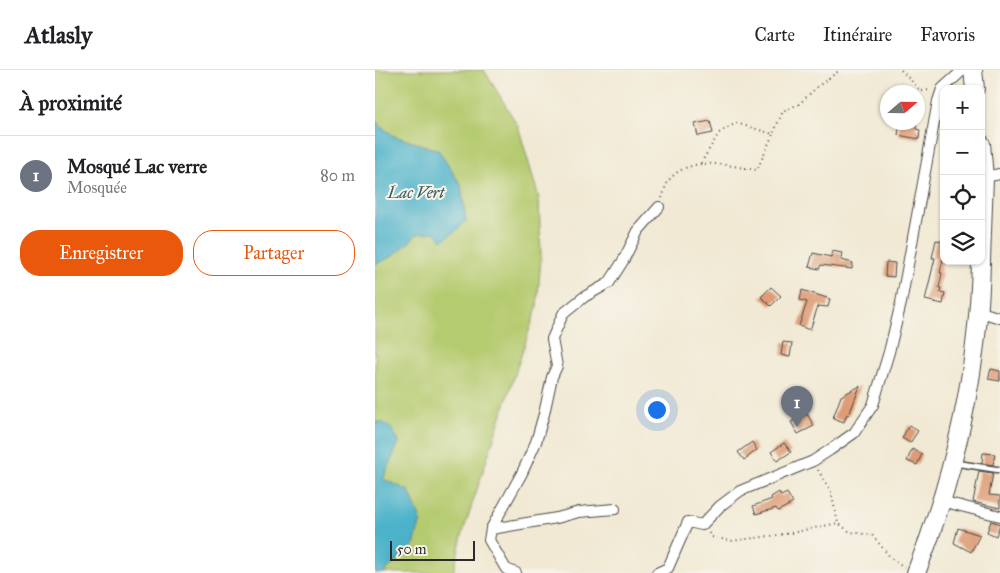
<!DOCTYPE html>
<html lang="fr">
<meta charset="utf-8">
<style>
:root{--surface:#fff;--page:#f6f6f6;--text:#202124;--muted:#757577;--line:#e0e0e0;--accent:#ea580c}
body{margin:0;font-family:"IM FELL Great Primer",serif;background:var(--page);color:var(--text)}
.controls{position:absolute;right:15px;top:15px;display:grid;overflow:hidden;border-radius:10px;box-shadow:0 1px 4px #0004}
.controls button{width:45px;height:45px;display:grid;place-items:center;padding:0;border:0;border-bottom:1px solid var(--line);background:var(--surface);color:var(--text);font:25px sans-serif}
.compass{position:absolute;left:505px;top:15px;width:45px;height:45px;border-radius:50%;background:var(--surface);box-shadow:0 1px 4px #0004;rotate:70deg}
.scale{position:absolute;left:15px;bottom:12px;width:85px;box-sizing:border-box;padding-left:5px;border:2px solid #2b2b2b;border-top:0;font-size:14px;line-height:18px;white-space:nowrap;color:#2b2b2b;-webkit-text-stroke:4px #f7f3e8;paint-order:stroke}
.you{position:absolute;left:281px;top:339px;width:18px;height:18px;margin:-12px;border:4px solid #fff;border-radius:50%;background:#1a73e8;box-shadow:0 0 0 8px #1a73e833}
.badge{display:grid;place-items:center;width:32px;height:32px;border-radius:50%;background:var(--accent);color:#fff;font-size:16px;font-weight:700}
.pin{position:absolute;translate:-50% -41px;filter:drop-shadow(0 1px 2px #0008)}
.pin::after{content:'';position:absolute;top:26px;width:18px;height:15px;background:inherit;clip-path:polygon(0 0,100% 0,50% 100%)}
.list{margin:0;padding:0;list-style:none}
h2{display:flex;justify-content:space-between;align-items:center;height:65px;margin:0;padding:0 20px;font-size:21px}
h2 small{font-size:16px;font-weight:400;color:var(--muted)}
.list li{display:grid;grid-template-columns:32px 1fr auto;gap:15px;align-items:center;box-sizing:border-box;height:80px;padding:0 20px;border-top:1px solid var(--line)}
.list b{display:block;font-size:19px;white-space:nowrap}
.list p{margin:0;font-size:16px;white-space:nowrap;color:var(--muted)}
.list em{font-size:16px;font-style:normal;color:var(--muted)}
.actions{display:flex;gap:10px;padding:15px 20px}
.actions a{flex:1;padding:11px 0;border:1px solid var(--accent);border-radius:20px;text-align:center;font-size:18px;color:var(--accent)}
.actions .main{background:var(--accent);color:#fff}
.icon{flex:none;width:28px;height:28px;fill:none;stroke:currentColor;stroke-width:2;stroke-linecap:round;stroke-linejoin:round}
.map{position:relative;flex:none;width:625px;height:503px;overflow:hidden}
header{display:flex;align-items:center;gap:30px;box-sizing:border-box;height:70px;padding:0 25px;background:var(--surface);border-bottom:1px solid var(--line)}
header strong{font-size:24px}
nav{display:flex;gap:28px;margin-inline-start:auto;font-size:18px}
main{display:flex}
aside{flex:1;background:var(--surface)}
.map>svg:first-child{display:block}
.green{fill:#b5cb6f;stroke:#707b4d}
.water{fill:#4bb2ca;stroke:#3b6e7a}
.building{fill:#de9b75}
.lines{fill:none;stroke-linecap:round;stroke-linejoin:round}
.service-casing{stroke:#494844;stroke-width:8}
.minor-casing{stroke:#494844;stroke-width:12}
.trunk-casing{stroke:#494844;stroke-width:20}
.path{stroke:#494844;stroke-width:2;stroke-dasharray:1 4;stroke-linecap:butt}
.service{stroke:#fff;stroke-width:5}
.minor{stroke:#fff;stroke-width:10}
.trunk{stroke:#fff;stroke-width:18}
.labels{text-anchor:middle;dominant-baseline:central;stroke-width:4;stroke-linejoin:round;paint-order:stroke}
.water-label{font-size:16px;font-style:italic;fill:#365a63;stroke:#f7f3e8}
</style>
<header>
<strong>Atlasly</strong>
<nav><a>Carte</a><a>Itinéraire</a><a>Favoris</a></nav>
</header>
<main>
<aside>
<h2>À proximité<small></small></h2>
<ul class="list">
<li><span class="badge" style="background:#6b7280">1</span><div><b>Mosqué Lac verre</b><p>Mosquée</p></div><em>80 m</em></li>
</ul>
<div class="actions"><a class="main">Enregistrer</a><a>Partager</a></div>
</aside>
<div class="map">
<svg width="625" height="503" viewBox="0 0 625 503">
<rect width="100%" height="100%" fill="#f7f3e8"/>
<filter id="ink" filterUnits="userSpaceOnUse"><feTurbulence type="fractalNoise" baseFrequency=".02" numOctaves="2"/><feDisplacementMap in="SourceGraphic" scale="10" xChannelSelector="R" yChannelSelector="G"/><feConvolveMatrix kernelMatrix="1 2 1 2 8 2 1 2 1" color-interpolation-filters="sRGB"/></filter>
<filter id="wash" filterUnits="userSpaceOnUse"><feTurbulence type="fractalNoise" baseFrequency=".0096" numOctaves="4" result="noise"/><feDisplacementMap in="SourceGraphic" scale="20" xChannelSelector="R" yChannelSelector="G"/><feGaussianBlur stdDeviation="1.12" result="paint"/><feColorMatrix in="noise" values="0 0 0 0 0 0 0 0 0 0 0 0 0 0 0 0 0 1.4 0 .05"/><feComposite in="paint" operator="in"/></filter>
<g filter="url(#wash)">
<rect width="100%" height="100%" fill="#f1e9d4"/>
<!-- green -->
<path class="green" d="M0,0H109L143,56L164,128L166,187L162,237L88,462L78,503H8L39,475L34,421L8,409L24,372L4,352H0V194C18,187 29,178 42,164L59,162L91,151L86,116L63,80L19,66L5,56L0,50Z"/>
<!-- water -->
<g class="water">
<path d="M0,50L5,56L19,66L63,80L86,115L91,151L80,162L67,170L59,162L42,164C29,178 18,188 0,194Z"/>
<path d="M0,352C14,351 19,362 24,372L8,409L34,421L46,450L39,475L8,503H0Z"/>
</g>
<g id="blocks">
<!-- building -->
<g class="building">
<path d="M335,51L338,63L323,66L320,54Z"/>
<path d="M525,52H542L541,59L545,60L544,69L523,65Z"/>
<path d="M561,170L569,172V184L565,203H567L564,218H566L565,222L570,223L568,234L550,230L560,188H557Z"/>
<path d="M457,181L467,183L466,190L478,193L477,199L446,195L444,199L434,197L438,183L456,187Z"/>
<path d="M511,192L520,193L519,207L510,206Z"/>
<path d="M396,217L406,226L396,236L386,227Z"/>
<path d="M427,220L455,229L453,237L443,236L435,260L424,256L432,232L425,230Z"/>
<path d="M408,272L417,273L415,287L406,285Z"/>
<path d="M616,299L625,301V311L613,309Z"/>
<path d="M485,316L474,345L472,344L469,352L458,348L466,326Z"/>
<path d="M432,344L439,356L423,364L416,352Z"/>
<path d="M534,355L543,361L535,373L527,368Z"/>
<path d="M377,372L382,380L369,390L363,382Z"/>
<path d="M409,373L416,382L402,391L396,382Z"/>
<path d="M537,379L547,384L542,395L532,391Z"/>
<path d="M608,383L620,384L618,395L607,393Z"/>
<path d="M604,401L618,403L614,425L625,426V438L598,432Z"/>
<path d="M404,422L406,426L412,423L418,433L403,441L401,438L381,444L378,436L397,429L396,427Z"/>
<path d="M616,451L625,454L621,466L612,462Z"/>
<path d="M583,458L605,465L596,482L579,473Z"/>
</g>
</g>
</g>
<g filter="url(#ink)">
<use href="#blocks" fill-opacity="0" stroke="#494844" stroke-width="1"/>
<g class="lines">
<defs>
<path id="service" d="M580,393L625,400"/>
<g id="minor">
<path d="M609,107L625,104"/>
<path d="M603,241L625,248"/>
<path d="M566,431L625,446"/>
<path d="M116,459L182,448L204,442L240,439"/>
<path d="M141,503L131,499L114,470L116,459L147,403L161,372L169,344L177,307L182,296L177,269L188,244L209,227L234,213L248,191L263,161L284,137"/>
<path d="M282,503L293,498L313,452L327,455L345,436L365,421L438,391L455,380L479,363L498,335L514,282L526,233L563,31L567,19L588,0"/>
</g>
<g id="trunk">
<path d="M598,0L600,19"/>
<path d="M606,74L609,107L606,190"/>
<path d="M541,503C580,405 604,297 606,191"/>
</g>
</defs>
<!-- service casing -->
<use href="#service" class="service-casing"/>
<!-- minor casing -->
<use href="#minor" class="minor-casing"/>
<!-- trunk casing -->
<use href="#trunk" class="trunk-casing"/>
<!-- path -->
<g class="path">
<path d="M526,0L546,21L555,20"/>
<path d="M326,93L344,63L361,53L398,64L408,41L424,34L442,17L465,0"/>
<path d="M287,128C289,123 290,115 294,110C316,84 353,96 382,100L398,64"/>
<path d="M443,400L456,422L463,453L475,462L497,465L516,488L529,497"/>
<path d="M334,463L337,467L356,471L411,464L463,453"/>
</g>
<!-- service -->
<use href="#service" class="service"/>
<!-- minor -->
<use href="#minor" class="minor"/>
<!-- trunk -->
<use href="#trunk" class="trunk"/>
</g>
</g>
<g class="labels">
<!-- water labels -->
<g class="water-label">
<text x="41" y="122">Lac Vert</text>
</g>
</g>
</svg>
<div class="controls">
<button>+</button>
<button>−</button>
<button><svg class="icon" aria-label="locate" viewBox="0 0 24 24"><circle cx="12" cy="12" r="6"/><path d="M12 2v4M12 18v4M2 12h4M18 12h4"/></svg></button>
<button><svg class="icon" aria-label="layers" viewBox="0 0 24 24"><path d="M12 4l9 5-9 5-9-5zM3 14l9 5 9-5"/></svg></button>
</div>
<svg class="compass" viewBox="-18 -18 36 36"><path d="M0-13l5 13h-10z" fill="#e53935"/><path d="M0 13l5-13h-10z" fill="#757577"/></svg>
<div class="scale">50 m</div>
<div class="you"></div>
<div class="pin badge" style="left:422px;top:357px;background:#6b7280">1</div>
</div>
</main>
